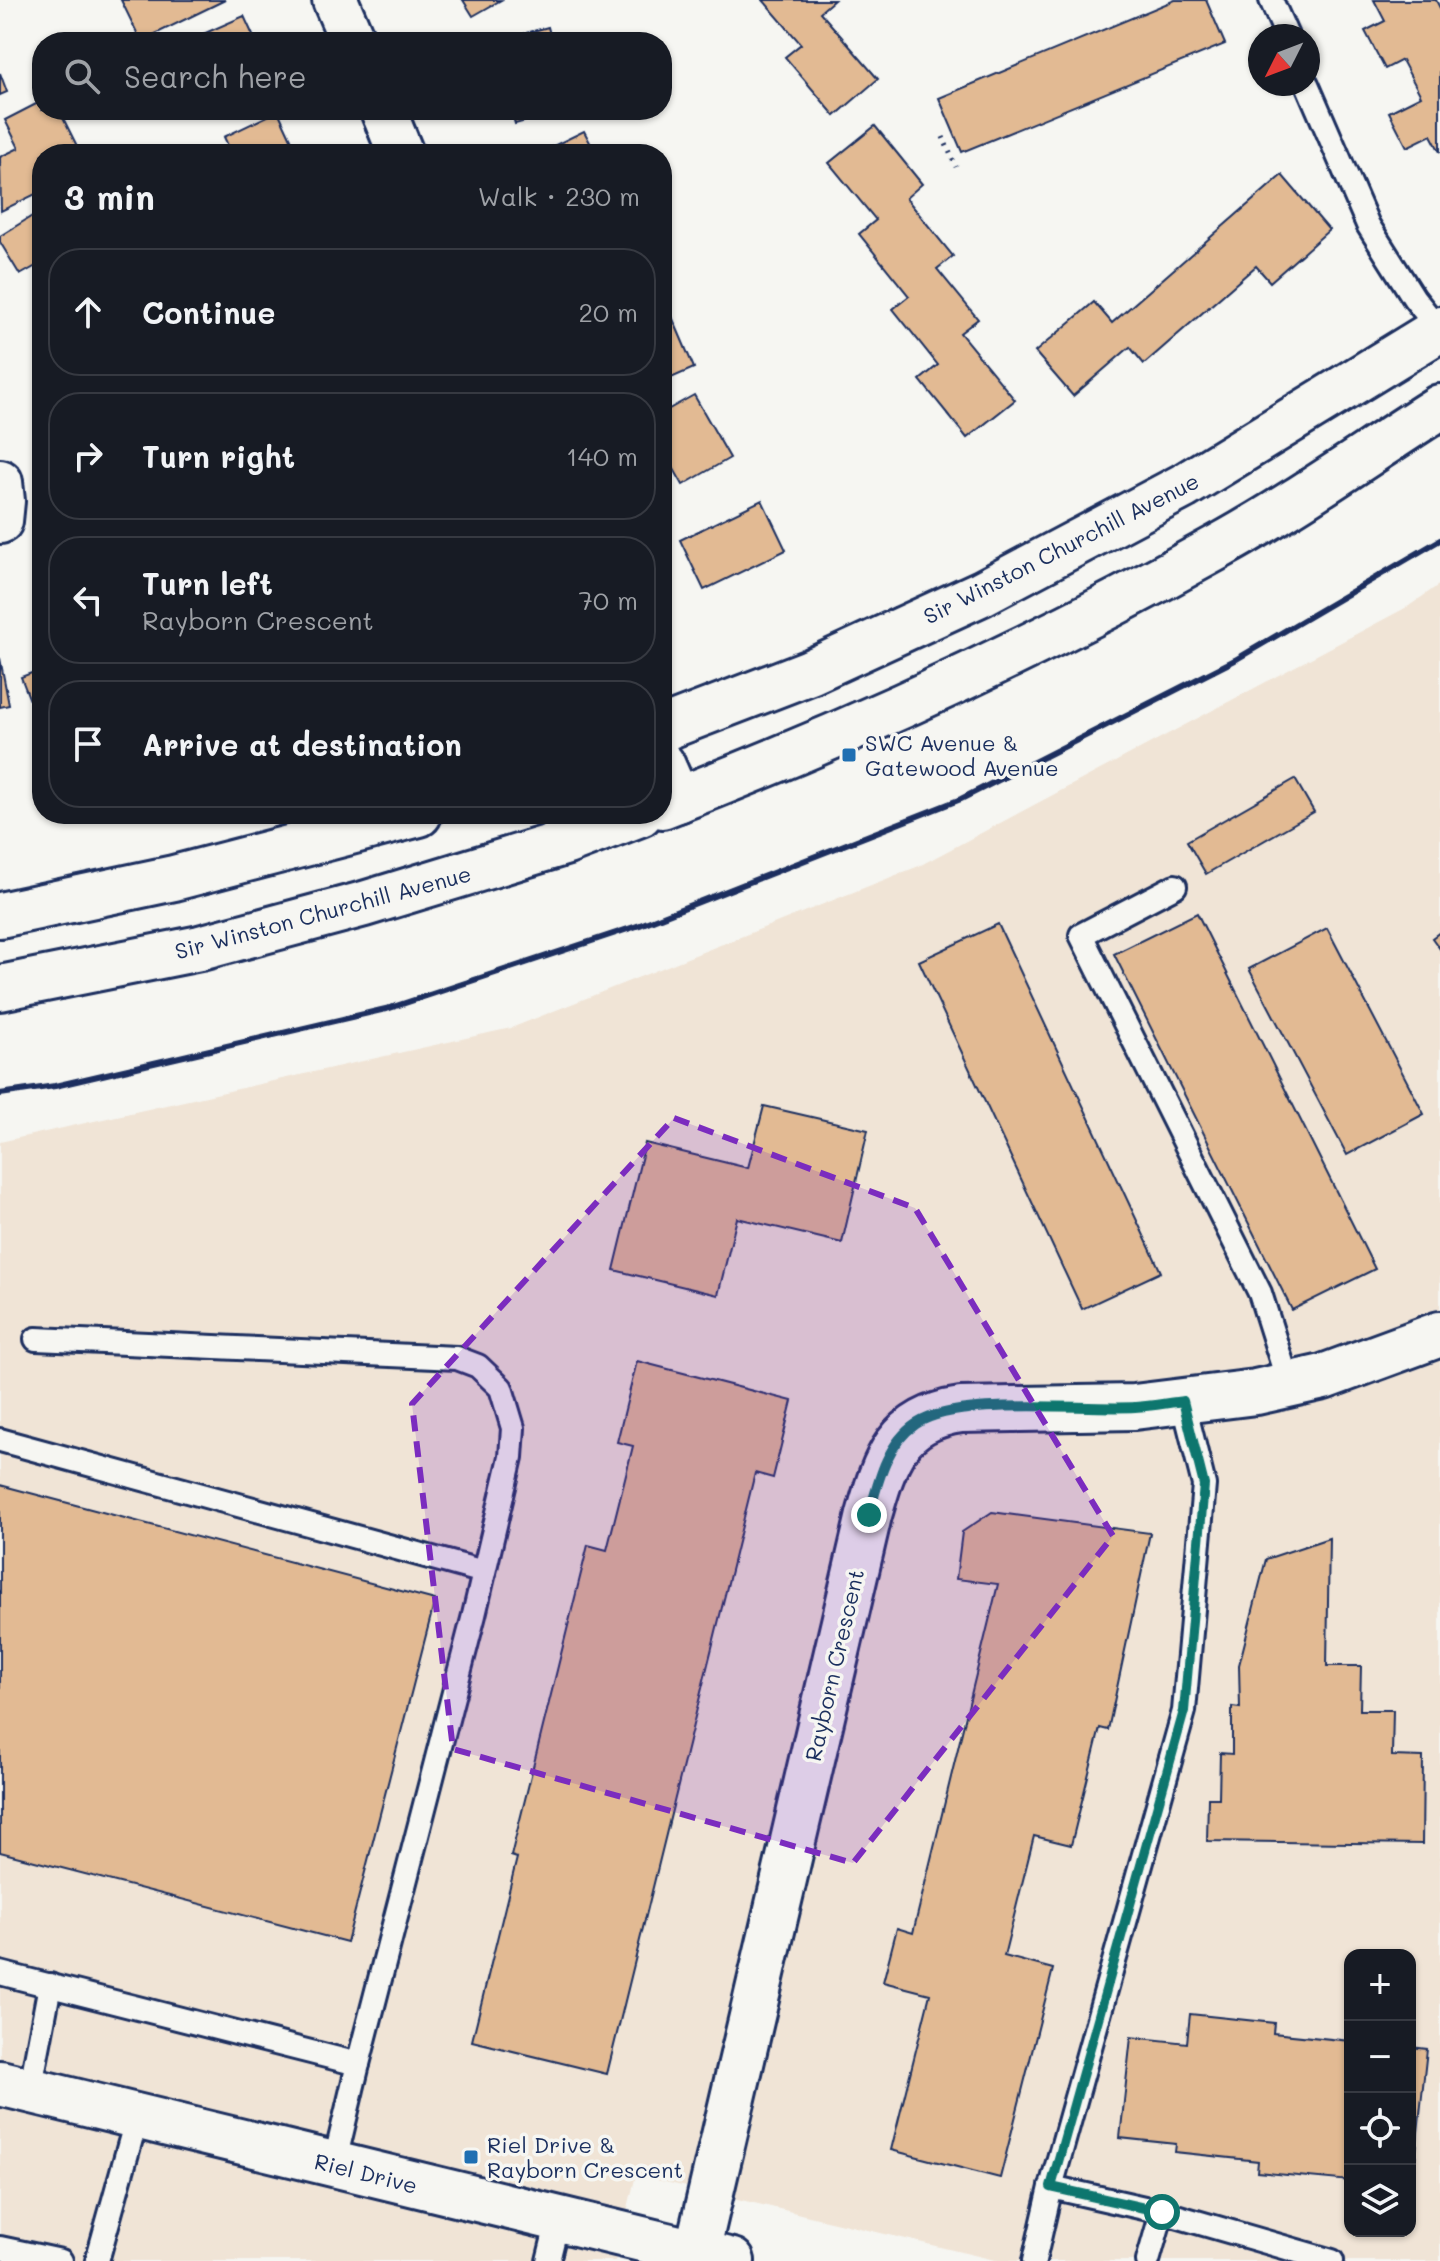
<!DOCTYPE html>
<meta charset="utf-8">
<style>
:root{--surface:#171b24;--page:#20242c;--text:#f1f3f6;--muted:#9ea1a6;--line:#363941}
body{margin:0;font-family:Mali,sans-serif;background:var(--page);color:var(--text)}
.controls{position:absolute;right:24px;bottom:24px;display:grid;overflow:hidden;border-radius:16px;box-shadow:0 2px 6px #0004}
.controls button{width:72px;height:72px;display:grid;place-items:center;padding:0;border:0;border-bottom:2px solid var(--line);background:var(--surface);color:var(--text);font:40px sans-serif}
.compass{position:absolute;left:1248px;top:24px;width:72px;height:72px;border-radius:50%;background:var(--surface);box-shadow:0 2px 6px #0004;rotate:228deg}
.stop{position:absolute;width:24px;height:24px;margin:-18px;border:6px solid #0f766e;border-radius:50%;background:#fff}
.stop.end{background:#0f766e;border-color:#fff;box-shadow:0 2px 8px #0008}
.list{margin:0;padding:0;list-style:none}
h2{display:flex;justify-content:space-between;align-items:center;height:104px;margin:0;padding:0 32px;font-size:34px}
h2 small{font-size:26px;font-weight:400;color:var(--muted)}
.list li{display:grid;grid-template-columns:52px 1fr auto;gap:24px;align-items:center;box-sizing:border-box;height:128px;margin:0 16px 16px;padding:0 16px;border:2px solid var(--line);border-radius:32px}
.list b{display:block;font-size:30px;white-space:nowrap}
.list p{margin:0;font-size:26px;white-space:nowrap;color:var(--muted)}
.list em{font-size:26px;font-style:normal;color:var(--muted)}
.icon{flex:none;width:44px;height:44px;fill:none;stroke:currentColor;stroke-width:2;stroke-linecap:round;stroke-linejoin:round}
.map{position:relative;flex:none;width:1440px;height:2261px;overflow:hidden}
.search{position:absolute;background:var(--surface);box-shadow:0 2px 6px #0004;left:32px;top:32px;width:640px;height:88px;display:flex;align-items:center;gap:20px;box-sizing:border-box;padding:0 28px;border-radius:32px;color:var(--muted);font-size:30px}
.panel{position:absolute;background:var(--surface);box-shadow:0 2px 6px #0004;left:32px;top:144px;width:640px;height:680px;border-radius:32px}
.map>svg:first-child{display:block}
.built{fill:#f0e4d6;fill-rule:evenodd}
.building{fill:#e2ba93;stroke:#1b2f5e;stroke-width:2}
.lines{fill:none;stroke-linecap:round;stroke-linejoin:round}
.service-casing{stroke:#1b2f5e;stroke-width:28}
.minor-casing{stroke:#1b2f5e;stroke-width:50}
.tertiary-casing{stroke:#1b2f5e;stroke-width:50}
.secondary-casing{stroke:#1b2f5e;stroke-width:50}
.path{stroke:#1b2f5e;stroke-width:5;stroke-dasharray:2 6;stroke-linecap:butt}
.service{stroke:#f6f6f2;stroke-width:22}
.minor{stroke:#f6f6f2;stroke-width:44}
.tertiary{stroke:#f6f6f2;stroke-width:44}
.secondary{stroke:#f6f6f2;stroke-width:44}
.rail{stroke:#1b2f5e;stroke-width:6}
.route{stroke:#0f766e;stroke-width:10}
.marked{fill:#7b2cbf;fill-opacity:0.2;stroke:#7b2cbf;stroke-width:6;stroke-dasharray:16 10;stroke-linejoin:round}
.poi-dot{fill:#1f6fb2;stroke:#f6f6f2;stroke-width:3}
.labels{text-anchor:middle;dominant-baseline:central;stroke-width:7;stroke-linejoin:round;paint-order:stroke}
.street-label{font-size:22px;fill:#1b2f5e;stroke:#f6f6f2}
.poi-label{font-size:22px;fill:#1b2f5e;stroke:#f6f6f2;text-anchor:start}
</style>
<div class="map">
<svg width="1440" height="2261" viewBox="0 0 1440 2261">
<rect width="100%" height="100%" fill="#f6f6f2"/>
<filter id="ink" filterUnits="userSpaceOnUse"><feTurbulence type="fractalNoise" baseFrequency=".0125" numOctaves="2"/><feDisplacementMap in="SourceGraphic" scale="16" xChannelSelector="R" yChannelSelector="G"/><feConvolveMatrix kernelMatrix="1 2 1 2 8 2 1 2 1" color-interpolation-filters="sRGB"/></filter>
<g filter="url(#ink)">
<!-- built -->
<path class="built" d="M1440,584V2261H999L636,2175L615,2261H0V1142L511,1028L919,866L1409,606ZM1350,1955H1410V2231H1350Z"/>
<!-- building -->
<g class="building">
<path d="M121,0H225L141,41Z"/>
<path d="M463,0H501L473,16Z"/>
<path d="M763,0H834L820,12L878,79L835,116L785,57L801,44Z"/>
<path d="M1175,0H1206L1225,44L962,152L939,98Z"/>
<path d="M1374,0H1436L1440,8V152L1431,135L1407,147L1389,112L1421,96L1402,60L1385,69L1365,31L1385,21Z"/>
<path d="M244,16L256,42H185Z"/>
<path d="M548,27L552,42H493Z"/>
<path d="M0,73L7,92L0,95Z"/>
<path d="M42,101V110H59L81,154H42V191L1,211L0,157L19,148L5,120Z"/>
<path d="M511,110H565L515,124Z"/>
<path d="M278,111L298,154H232L224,137Z"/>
<path d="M875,126L922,184L906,198L953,256L937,269L978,319L960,333L1015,400L967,438L920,380L938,365L893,309L909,296L859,234L876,220L829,163Z"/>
<path d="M584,131L596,154H537Z"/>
<path d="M1282,175L1329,230L1270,282L1256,266L1144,364L1130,347L1073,396L1035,352L1094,302L1112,323Z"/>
<path d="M42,210V276L36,266L20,275L0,242V236Z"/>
<path d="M664,298L694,368L662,382V299Z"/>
<path d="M694,395L730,458L683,485L662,448V413Z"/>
<path d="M762,500L786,550L704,590L680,540Z"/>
<path d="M0,658L9,705L0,707Z"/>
<path d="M42,669V731L21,677Z"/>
<path d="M1295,779L1314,812L1206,874L1187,841Z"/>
<path d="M1197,913L1375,1269L1292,1310L1114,954Z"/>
<path d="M998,924L1161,1272L1082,1309L919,961Z"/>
<path d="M1327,928L1424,1114L1347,1155L1249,969Z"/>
<path d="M1440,932V949L1432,938Z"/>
<path d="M764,1106L868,1130L842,1243L737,1218L718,1295L614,1270L645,1143L748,1168Z"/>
<path d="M637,1361L792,1401L773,1478L755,1473L607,2074L472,2041L517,1858L511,1856L588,1545L607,1550L633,1446L617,1442Z"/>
<path d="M0,1485L435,1600L347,1942L0,1852Z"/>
<path d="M992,1512L1150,1533L1108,1730L1100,1728L1071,1845L1034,1836L1004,1956L1053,1969L1000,2178L891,2150L930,1994L883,1982L897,1928L913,1933L998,1584L956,1579L962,1532Z"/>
<path d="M1329,1538L1327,1666H1361L1360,1710H1393L1392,1756L1423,1757L1422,1844L1207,1841L1208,1798H1219L1220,1753L1232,1754V1707L1240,1708L1239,1665L1266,1559Z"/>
<path d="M1190,2014L1274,2023L1273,2033L1350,2041V2181L1257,2172L1258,2161L1175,2152L1176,2144L1120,2138L1131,2037L1187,2043Z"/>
<path d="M1410,2047L1427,2049L1412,2188L1410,2187Z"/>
</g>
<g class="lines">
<defs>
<g id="service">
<path d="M1271,0L1287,36"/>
<path d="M1307,84L1368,225L1414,298L1440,331"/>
<path d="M1175,886L1081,935L1260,1293L1288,1382"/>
<path d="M0,1440L484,1572"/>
<path d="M0,1973L358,2064L474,1615L511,1457L513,1428L501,1388L478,1366L457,1358L36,1339"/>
<path d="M30,2091L50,1985"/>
<path d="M334,2165L358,2064"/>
<path d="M1051,2187L1184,1711L1204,1485L1183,1401"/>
<path d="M0,2248L61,2261"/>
<path d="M97,2261L137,2117"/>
<path d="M548,2261L558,2220"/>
<path d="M1034,2261L1051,2187L1162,2212L1332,2261"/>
<path d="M1148,2261L1162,2212"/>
</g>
<g id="minor">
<path d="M0,482L2,501L0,521"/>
<path d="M697,2252L869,1515C885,1459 897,1419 961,1410L1134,1407L1256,1392L1323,1377L1440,1334"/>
</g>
<g id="tertiary">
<path d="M335,0L353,42"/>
<path d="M383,110L401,154"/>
<path d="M662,764L678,800"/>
<path d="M0,2083L732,2261"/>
</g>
<g id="secondary">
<path d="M662,729L810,672L982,593L1184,486L1440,329"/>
<path d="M662,806C854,732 1041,646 1220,546C1296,504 1367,453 1440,407"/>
<path d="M0,915L174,878L419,814"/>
<path d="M0,988L200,948L364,904L567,842L640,814"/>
</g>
</defs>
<!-- service casing -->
<use href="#service" class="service-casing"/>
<!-- minor casing -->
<use href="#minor" class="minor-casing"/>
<!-- tertiary casing -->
<use href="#tertiary" class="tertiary-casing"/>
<!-- secondary casing -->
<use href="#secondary" class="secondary-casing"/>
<!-- path -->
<path class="path" d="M943,137L956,167"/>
<!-- service -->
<use href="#service" class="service"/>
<!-- minor -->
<use href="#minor" class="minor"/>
<!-- tertiary -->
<use href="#tertiary" class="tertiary"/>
<!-- secondary -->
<use href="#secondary" class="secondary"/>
<!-- rail -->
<path class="rail" d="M0,1094L55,1086L390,1008L640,925L961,799L1235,660L1440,540"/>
</g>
</g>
<g class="lines" filter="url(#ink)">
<!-- route -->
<path class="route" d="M869,1515C878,1482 886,1444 916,1424C958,1396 1081,1410 1135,1407C1151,1406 1167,1403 1183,1401L1204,1485L1184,1711L1051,2187L1162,2212"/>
</g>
<!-- marked area -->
<path class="marked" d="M674,1118L915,1208L1113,1536L853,1863L453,1749L412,1404Z"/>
<!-- markers -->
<g class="poi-dot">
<rect x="841" y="747" width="16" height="16" rx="4"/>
<rect x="463" y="2149" width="16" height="16" rx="4"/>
</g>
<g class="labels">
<!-- street labels -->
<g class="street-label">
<text transform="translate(1061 548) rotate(-27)">Sir Winston Churchill Avenue</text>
<text transform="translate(323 912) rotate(-15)">Sir Winston Churchill Avenue</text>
<text transform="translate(834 1665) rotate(-77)">Rayborn Crescent</text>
<text transform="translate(366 2173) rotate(14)">Riel Drive</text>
</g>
<!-- poi labels -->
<g class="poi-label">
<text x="865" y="742">SWC Avenue &amp;<tspan x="865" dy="25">Gatewood Avenue</tspan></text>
<text x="487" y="2144">Riel Drive &amp;<tspan x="487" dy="25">Rayborn Crescent</tspan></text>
</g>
</g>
</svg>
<div class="controls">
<button>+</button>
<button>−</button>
<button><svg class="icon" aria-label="locate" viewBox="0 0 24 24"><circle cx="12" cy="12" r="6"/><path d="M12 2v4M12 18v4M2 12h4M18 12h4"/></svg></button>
<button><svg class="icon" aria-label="layers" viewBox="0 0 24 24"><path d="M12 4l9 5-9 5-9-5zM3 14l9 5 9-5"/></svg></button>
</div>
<svg class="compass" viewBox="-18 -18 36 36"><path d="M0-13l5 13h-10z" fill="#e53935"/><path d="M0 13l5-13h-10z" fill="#9ea1a6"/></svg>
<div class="stop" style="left:1162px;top:2212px"></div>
<div class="stop end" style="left:869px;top:1515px"></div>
<div class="search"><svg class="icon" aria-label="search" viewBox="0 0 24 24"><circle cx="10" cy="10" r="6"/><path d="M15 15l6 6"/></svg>Search here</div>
<section class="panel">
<h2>3 min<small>Walk · 230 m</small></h2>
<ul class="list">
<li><svg class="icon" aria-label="ahead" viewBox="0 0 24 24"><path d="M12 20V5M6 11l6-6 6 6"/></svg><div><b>Continue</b></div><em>20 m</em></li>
<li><svg class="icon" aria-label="right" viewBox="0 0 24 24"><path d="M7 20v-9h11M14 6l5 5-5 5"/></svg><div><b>Turn right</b></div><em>140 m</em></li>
<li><svg class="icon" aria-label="left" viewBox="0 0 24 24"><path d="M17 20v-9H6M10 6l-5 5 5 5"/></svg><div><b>Turn left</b><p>Rayborn Crescent</p></div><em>70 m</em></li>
<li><svg class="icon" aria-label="arrive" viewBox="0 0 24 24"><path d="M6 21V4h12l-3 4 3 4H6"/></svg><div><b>Arrive at destination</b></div></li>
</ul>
</section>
</div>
